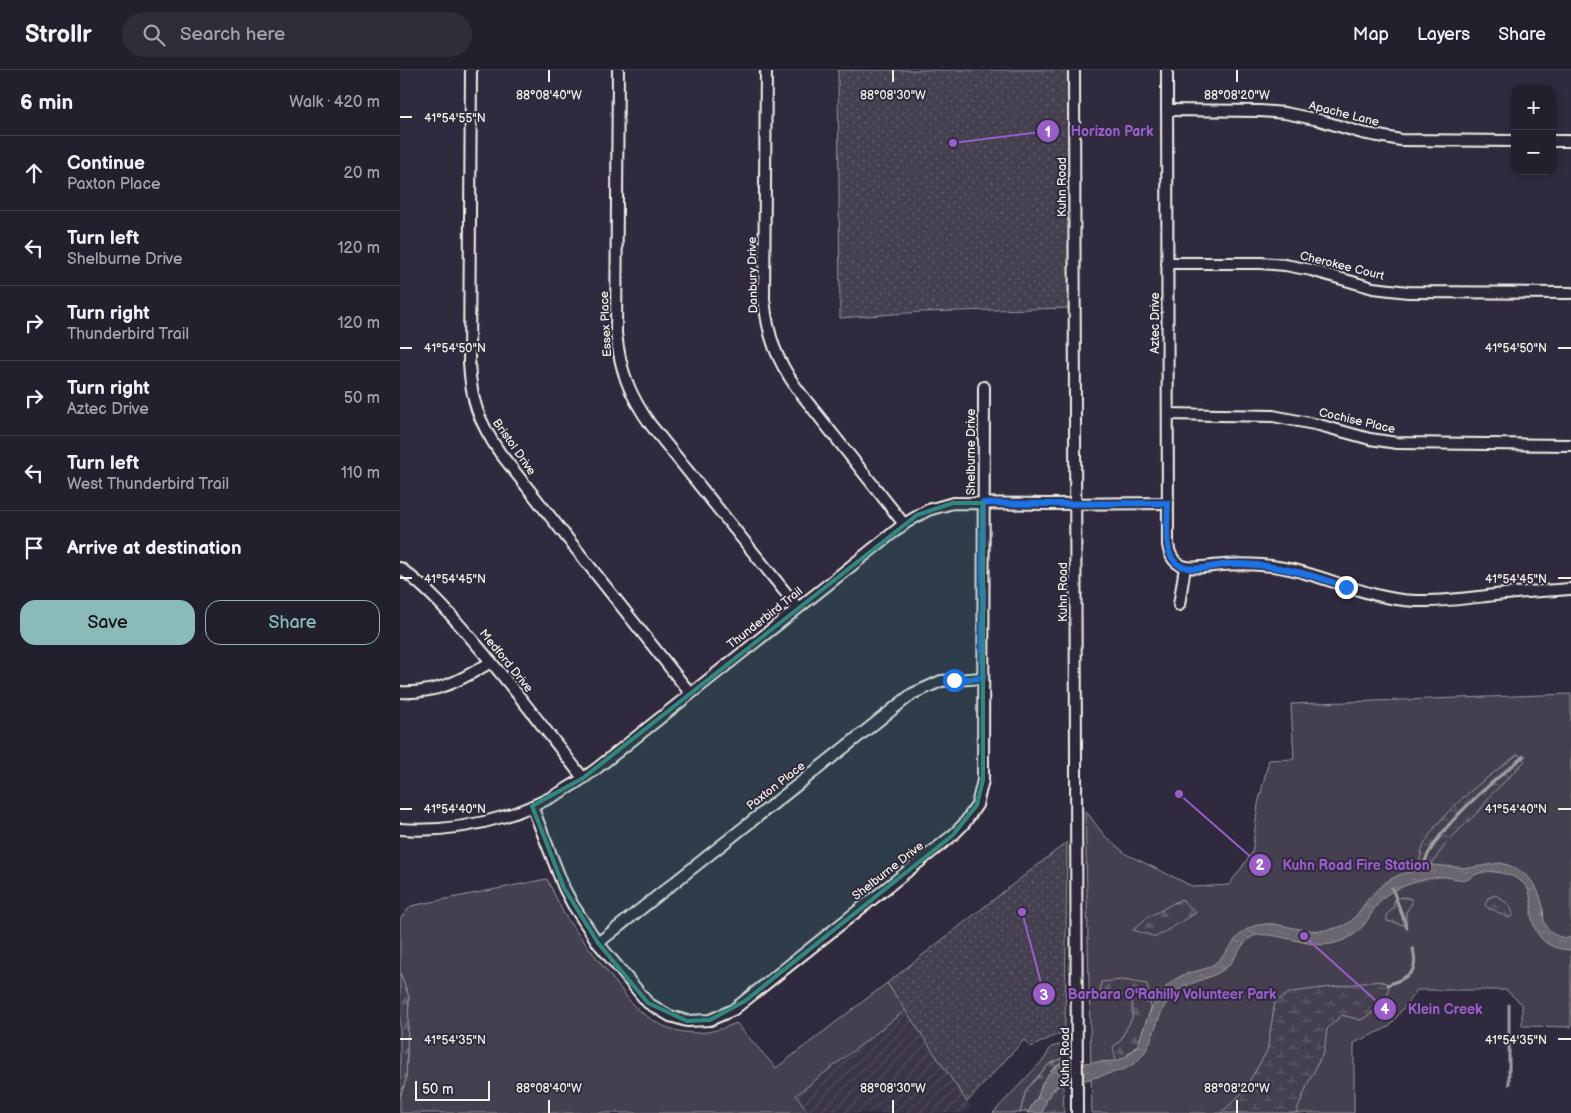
<!DOCTYPE html>
<meta charset="utf-8">
<style>
:root{--surface:#23202e;--page:#2f2d3a;--text:#f1f3f6;--muted:#a3a3aa;--line:#403e4a;--accent:#8bbbb9}
body{margin:0;font-family:"Balsamiq Sans",sans-serif;background:var(--page);color:var(--text)}
.controls{position:absolute;right:15px;top:15px;display:grid;overflow:hidden;border-radius:10px;box-shadow:0 2px 8px #0003}
.controls button{width:45px;height:45px;display:grid;place-items:center;padding:0;border:0;border-bottom:1px solid var(--line);background:var(--surface);color:var(--text);font:25px sans-serif}
.scale{position:absolute;left:15px;bottom:12px;width:75px;box-sizing:border-box;padding-left:5px;border:2px solid #f4f1e8;border-top:0;font-size:14px;line-height:18px;white-space:nowrap;color:#f4f1e8;-webkit-text-stroke:4px #2f2a3d;paint-order:stroke}
.stop{position:absolute;width:15px;height:15px;margin:-11px;border:4px solid #1a73e8;border-radius:50%;background:#fff}
.stop.end{background:#1a73e8;border-color:#fff;box-shadow:0 1px 5px #0008}
.list{margin:0;padding:0;list-style:none}
h2{display:flex;justify-content:space-between;align-items:center;height:65px;margin:0;padding:0 20px;font-size:21px}
h2 small{font-size:16px;font-weight:400;color:var(--muted)}
.list li{display:grid;grid-template-columns:32px 1fr auto;gap:15px;align-items:center;box-sizing:border-box;height:75px;padding:0 20px;border-top:1px solid var(--line)}
.list b{display:block;font-size:19px;white-space:nowrap}
.list p{margin:0;font-size:16px;white-space:nowrap;color:var(--muted)}
.list em{font-size:16px;font-style:normal;color:var(--muted)}
.actions{display:flex;gap:10px;padding:15px 20px}
.actions a{flex:1;padding:11px 0;border:1px solid var(--accent);border-radius:15px;text-align:center;font-size:18px;color:var(--accent)}
.actions .main{background:var(--accent);color:#111}
.icon{flex:none;width:28px;height:28px;fill:none;stroke:currentColor;stroke-width:2;stroke-linecap:round;stroke-linejoin:round}
.map{position:relative;flex:none;width:1171px;height:1043px;overflow:hidden}
header{display:flex;align-items:center;gap:30px;box-sizing:border-box;height:70px;padding:0 25px;background:var(--surface);border-bottom:1px solid var(--line)}
header strong{font-size:24px}
nav{display:flex;gap:28px;margin-inline-start:auto;font-size:18px}
.search{width:350px;height:45px;background:var(--page);display:flex;align-items:center;gap:12px;box-sizing:border-box;padding:0 18px;border-radius:28px;color:var(--muted);font-size:19px}
main{display:flex}
aside{flex:1;background:var(--surface)}
.map>svg:first-child{display:block}
.industrial{fill:url(#industrial-furrows)}
.grass{fill:#454050;stroke:#9c989c}
.forest{fill:url(#forest-firs);stroke:#9c989c}
.wetland{fill:url(#wetland-marsh);stroke:#9c989c}
.park{fill:url(#park-dots);stroke:#9c989c}
.water{fill:url(#water-ripples);stroke:#a19ea0}
.lines{fill:none;stroke-linecap:round;stroke-linejoin:round}
.stream{stroke:#a19ea0;stroke-width:3}
.minor-casing{stroke:#f4f1e8;stroke-width:14}
.minor{stroke:#2f2a3d;stroke-width:10}
.route{stroke:#1a73e8;stroke-width:6}
.marked{fill:#318880;fill-opacity:0.2;stroke:#318880;stroke-width:4;stroke-linejoin:round}
.ticks{fill:none;stroke:#f4f1e8;stroke-width:2}
.labels{text-anchor:middle;dominant-baseline:central;stroke-width:4;stroke-linejoin:round;paint-order:stroke}
.street-label{font-size:12px;fill:#f4f1e8;stroke:#2f2a3d}
.ticks-label{font-size:12px;text-anchor:middle;fill:#f4f1e8;stroke:#2f2a3d;stroke-width:4;stroke-linejoin:round;paint-order:stroke}
.leader{fill:none;stroke:#995dc9;stroke-width:2}
.callout-dot{fill:#995dc9;stroke:#2f2a3d;stroke-width:2}
.mark-label{font-size:15px;text-anchor:middle;font-weight:bold;fill:#fff}
.callout-label{font-size:14px;text-anchor:middle;font-weight:bold;fill:#995dc9;stroke:#2f2a3d;stroke-width:4;stroke-linejoin:round;paint-order:stroke}
</style>
<header>
<strong>Strollr</strong>
<div class="search"><svg class="icon" aria-label="search" viewBox="0 0 24 24"><circle cx="10" cy="10" r="6"/><path d="M15 15l6 6"/></svg>Search here</div>
<nav><a>Map</a><a>Layers</a><a>Share</a></nav>
</header>
<main>
<aside>
<h2>6 min<small>Walk · 420 m</small></h2>
<ul class="list">
<li><svg class="icon" aria-label="ahead" viewBox="0 0 24 24"><path d="M12 20V5M6 11l6-6 6 6"/></svg><div><b>Continue</b><p>Paxton Place</p></div><em>20 m</em></li>
<li><svg class="icon" aria-label="left" viewBox="0 0 24 24"><path d="M17 20v-9H6M10 6l-5 5 5 5"/></svg><div><b>Turn left</b><p>Shelburne Drive</p></div><em>120 m</em></li>
<li><svg class="icon" aria-label="right" viewBox="0 0 24 24"><path d="M7 20v-9h11M14 6l5 5-5 5"/></svg><div><b>Turn right</b><p>Thunderbird Trail</p></div><em>120 m</em></li>
<li><svg class="icon" aria-label="right" viewBox="0 0 24 24"><path d="M7 20v-9h11M14 6l5 5-5 5"/></svg><div><b>Turn right</b><p>Aztec Drive</p></div><em>50 m</em></li>
<li><svg class="icon" aria-label="left" viewBox="0 0 24 24"><path d="M17 20v-9H6M10 6l-5 5 5 5"/></svg><div><b>Turn left</b><p>West Thunderbird Trail</p></div><em>110 m</em></li>
<li><svg class="icon" aria-label="arrive" viewBox="0 0 24 24"><path d="M6 21V4h12l-3 4 3 4H6"/></svg><div><b>Arrive at destination</b></div></li>
</ul>
<div class="actions"><a class="main">Save</a><a>Share</a></div>
</aside>
<div class="map">
<svg width="1171" height="1043" viewBox="0 0 1171 1043">
<defs>
<pattern id="industrial-furrows" width="10" height="10" patternUnits="userSpaceOnUse" patternTransform="scale(1.25)"><rect width="10" height="10" fill="#3b3647"/><path d="M-1 1l2-2M0 10L10 0M9 11l2-2" fill="none" stroke="#4e4a59"/></pattern>
<pattern id="forest-firs" width="22" height="20" patternUnits="userSpaceOnUse" patternTransform="scale(1.25)"><rect width="22" height="20" fill="#454050"/><path d="M5 1l3.5 6h-7zM16 11l3.5 6h-7z" fill="#605c69"/></pattern>
<pattern id="wetland-marsh" width="20" height="14" patternUnits="userSpaceOnUse" patternTransform="scale(1.25)"><rect width="20" height="14" fill="#454050"/><path d="M1 5h8M5 5V1M11 12h8M15 12V8" fill="none" stroke="#605c69"/></pattern>
<pattern id="park-dots" width="8" height="8" patternUnits="userSpaceOnUse" patternTransform="scale(1.25)"><rect width="8" height="8" fill="#454050"/><path d="M2 2h.1M6 6h.1" fill="none" stroke="#605c69" stroke-width="1.8" stroke-linecap="round"/></pattern>
<pattern id="water-ripples" width="26" height="14" patternUnits="userSpaceOnUse" patternTransform="scale(1.25)"><rect width="26" height="14" fill="#6a6670"/><path d="M2 4q2-2 4 0t4 0M15 11q2-2 4 0t4 0" fill="none" stroke="#807c84"/></pattern>
</defs>
<rect width="100%" height="100%" fill="#2f2a3d"/>
<filter id="ink" filterUnits="userSpaceOnUse"><feTurbulence type="fractalNoise" baseFrequency=".02" numOctaves="2"/><feDisplacementMap in="SourceGraphic" scale="10" xChannelSelector="R" yChannelSelector="G"/><feConvolveMatrix kernelMatrix="1 2 1 2 8 2 1 2 1" color-interpolation-filters="sRGB"/></filter>
<g filter="url(#ink)">
<!-- industrial -->
<path class="industrial" d="M506,940L567,1032L572,1036L565,1043H409L396,1025Z"/>
<!-- grass -->
<g class="grass">
<path d="M1171,624V957L1122,956V934L1106,920H1017L989,957L954,973V1043H692L685,740L704,765L726,784L794,817L829,815L852,783L858,734L869,690L894,689L891,634Z"/>
<path d="M147,809L164,844L172,856L233,935C264,964 297,971 336,953L376,998L487,913L506,940L396,1025L409,1043H0V1027L6,1010L9,927L0,903V849L11,836Z"/>
<path d="M663,974L661,989L649,994L626,1020L620,1043H593L645,988L651,977Z"/>
</g>
<!-- forest -->
<g class="forest">
<path d="M781,829L796,843L756,867L733,860L745,849Z"/>
<path d="M0,903L9,927L6,1010L0,1027Z"/>
<path d="M723,910L747,914L751,938L738,974L723,989L716,991L713,977L720,971L732,948V926L700,924L701,912Z"/>
<path d="M661,989V994C646,999 644,1016 637,1028C634,1033 631,1036 629,1041L620,1043L626,1020L649,994Z"/>
<path d="M663,1014L664,1043H642C646,1030 650,1019 663,1014Z"/>
</g>
<!-- wetland -->
<g class="wetland">
<path d="M1118,684L1125,691L1089,727L1082,738L1047,772L1031,795L1020,794C1018,755 1089,707 1118,684Z"/>
<path d="M1096,825C1103,830 1114,836 1112,846L1109,848C1101,845 1097,840 1089,839L1085,835L1088,828Z"/>
<path d="M1004,827L1011,829L1012,833L1006,842V852L1004,855L987,851C986,843 990,842 994,837V831L998,828Z"/>
<path d="M980,911L989,914C987,937 980,938 961,950L942,945L927,959L924,981L909,1011L896,1043H821L843,1022L867,981L875,932L891,922Z"/>
</g>
<!-- park -->
<g class="park">
<path d="M438,0H668L669,238L521,242L440,248Z"/>
<path d="M667,772L665,961L631,977L624,970L567,1032L487,913Z"/>
</g>
<!-- water -->
<path class="water" d="M1100,793C1124,798 1139,813 1143,838C1144,843 1143,849 1145,854C1151,865 1159,868 1171,868V880C1147,879 1135,868 1131,844C1131,837 1132,831 1130,825C1127,810 1108,803 1094,802C1088,801 1081,802 1075,805C1072,806 1070,809 1066,810C1057,810 1048,806 1039,807C1026,808 992,818 983,828C965,847 967,864 935,873C913,880 880,862 857,865C843,868 838,885 829,895C815,909 795,909 779,920C752,938 759,978 732,995C723,1001 714,1002 704,1005C698,1006 692,1009 686,1010C675,1012 662,1011 654,1019C647,1026 645,1035 642,1043H627L629,1041L632,1035L637,1029L643,1011L659,994L716,991C725,988 733,982 738,974C747,949 755,919 781,906C791,901 805,901 814,894C833,880 836,855 866,854C874,853 882,856 889,857C908,861 926,863 945,855C953,851 958,843 963,836C979,815 992,804 1019,800L1020,794L1069,798Z"/>
<g class="lines">
<!-- stream -->
<g class="stream">
<path d="M1023,797C1033,760 1094,710 1124,686"/>
<path d="M992,818L1007,858"/>
<path d="M988,915C1009,906 1019,904 1013,879"/>
<path d="M1109,1014V935"/>
</g>
<defs>
<g id="minor">
<path d="M71,0L69,293C71,331 79,352 100,383L290,623"/>
<path d="M218,0L216,263C220,300 229,324 250,354L398,538"/>
<path d="M366,0L364,229C368,267 376,289 398,320L504,454"/>
<path d="M674,0L677,1043"/>
<path d="M767,0L768,475C773,507 801,496 823,495C836,494 848,494 861,495C915,498 961,529 1016,531C1042,532 1069,528 1095,525C1120,522 1146,521 1171,519"/>
<path d="M767,40L860,41L885,43L919,50L962,63L1001,70L1115,71"/>
<path d="M1152,71H1171"/>
<path d="M767,193H861L885,195L911,200L973,218L1008,222L1171,223"/>
<path d="M768,344L873,346L919,355L970,369L997,373L1171,375"/>
<path d="M0,498C30,520 52,546 76,574C113,617 148,663 183,708"/>
<path d="M779,535L785,497"/>
<path d="M0,622C37,624 61,610 91,592"/>
<path d="M132,736L164,818L173,835L198,873L248,933L270,946L287,951L310,950L333,940L553,765L564,754L577,735L583,710L584,317"/>
<path d="M0,759C70,764 141,741 196,699L504,454L528,440L553,433L647,434L768,433"/>
<path d="M198,873L512,624L541,611L583,608"/>
</g>
</defs>
<!-- minor casing -->
<use href="#minor" class="minor-casing"/>
<!-- minor -->
<use href="#minor" class="minor"/>
</g>
</g>
<g class="lines" filter="url(#ink)">
<!-- route -->
<path class="route" d="M554,610L583,608V433L647,434L768,433C768,449 763,480 775,492C788,505 814,495 830,494C871,493 908,503 946,517"/>
</g>
<!-- marked area -->
<path class="marked" d="M553,433H583V710L577,735L553,765L345,931L310,950L287,951L248,933L198,873L164,818L132,736L183,708L517,445Z"/>
<!-- ticks -->
<path class="ticks" d="M149,0V12M493,0V12M837,0V12M0,47H12M0,278H12M1158,278H1171M0,508H12M1158,508H1171M0,739H12M1158,739H1171M0,969H12M1158,969H1171M149,1030V1043M493,1030V1043M837,1030V1043"/>
<g class="labels">
<!-- street labels -->
<g class="street-label">
<text transform="translate(944 44) rotate(14)">Apache Lane</text>
<text transform="translate(662 117) rotate(-90)">Kuhn Road</text>
<text transform="translate(942 196) rotate(14)">Cherokee Court</text>
<text transform="translate(353 205) rotate(-91)">Danbury Drive</text>
<text transform="translate(755 253) rotate(-90)">Aztec Drive</text>
<text transform="translate(206 254) rotate(-93)">Essex Place</text>
<text transform="translate(957 351) rotate(13)">Cochise Place</text>
<text transform="translate(114 377) rotate(55)">Bristol Drive</text>
<text transform="translate(571 382) rotate(-90)">Shelburne Drive</text>
<text transform="translate(663 522) rotate(-90)">Kuhn Road</text>
<text transform="translate(365 548) rotate(-38)">Thunderbird Trail</text>
<text transform="translate(106 591) rotate(51)">Medford Drive</text>
<text transform="translate(376 716) rotate(-38)">Paxton Place</text>
<text transform="translate(488 801) rotate(-38)">Shelburne Drive</text>
<text transform="translate(665 987) rotate(-90)">Kuhn Road</text>
</g>
</g>
<g class="ticks-label">
<text x="149" y="29">88°08'40"W</text>
<text x="493" y="29">88°08'30"W</text>
<text x="837" y="29">88°08'20"W</text>
<text x="55" y="52">41°54'55"N</text>
<text x="55" y="282">41°54'50"N</text>
<text x="1116" y="282">41°54'50"N</text>
<text x="55" y="513">41°54'45"N</text>
<text x="1116" y="513">41°54'45"N</text>
<text x="55" y="743">41°54'40"N</text>
<text x="1116" y="743">41°54'40"N</text>
<text x="55" y="974">41°54'35"N</text>
<text x="1116" y="974">41°54'35"N</text>
<text x="149" y="1022">88°08'40"W</text>
<text x="493" y="1022">88°08'30"W</text>
<text x="837" y="1022">88°08'20"W</text>
</g>
<!-- callouts -->
<path class="leader" d="M553 73L648 61M779 724L860 795M622 842L644 924M904 866L985 939"/>
<g class="callout-dot">
<circle cx="553" cy="73" r="5"/>
<circle cx="779" cy="724" r="5"/>
<circle cx="622" cy="842" r="5"/>
<circle cx="904" cy="866" r="5"/>
<circle cx="648" cy="61" r="12"/>
<circle cx="860" cy="795" r="12"/>
<circle cx="644" cy="924" r="12"/>
<circle cx="985" cy="939" r="12"/>
</g>
<g class="mark-label">
<text x="648" y="67">1</text>
<text x="860" y="800">2</text>
<text x="644" y="930">3</text>
<text x="985" y="944">4</text>
</g>
<g class="callout-label">
<text x="712" y="66">Horizon Park</text>
<text x="956" y="800">Kuhn Road Fire Station</text>
<text x="772" y="929">Barbara O'Rahilly Volunteer Park</text>
<text x="1045" y="944">Klein Creek</text>
</g>
</svg>
<div class="controls">
<button>+</button>
<button>−</button>
</div>
<div class="scale">50 m</div>
<div class="stop" style="left:554px;top:610px"></div>
<div class="stop end" style="left:946px;top:517px"></div>
</div>
</main>
